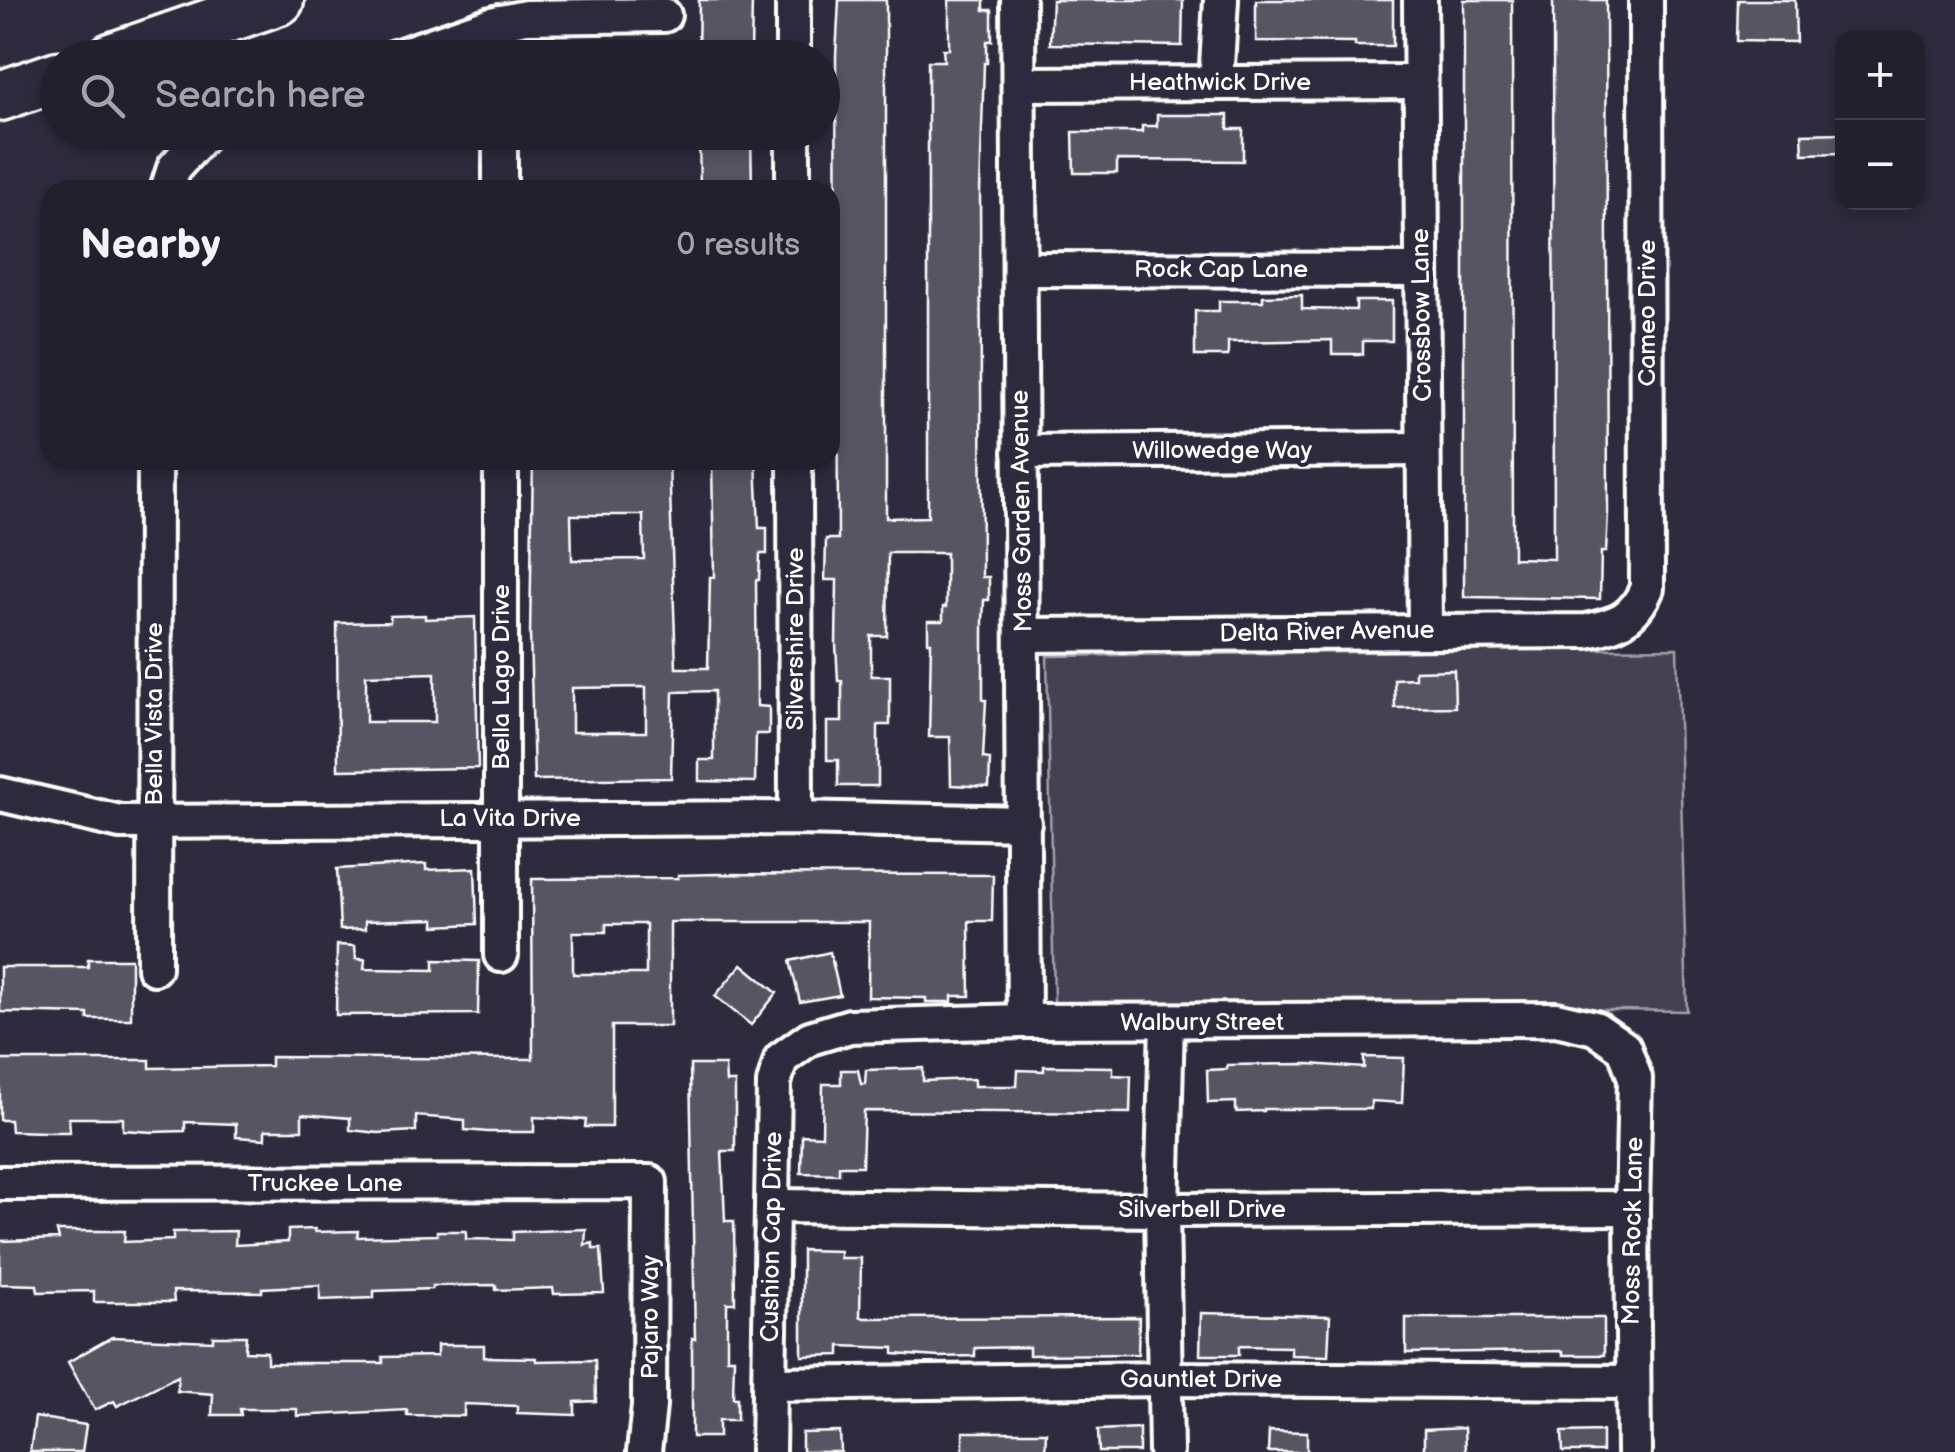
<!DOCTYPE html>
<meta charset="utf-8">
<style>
:root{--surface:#23202e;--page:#2f2d3a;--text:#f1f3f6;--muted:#a3a3aa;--line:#403e4a}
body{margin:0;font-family:"Balsamiq Sans",sans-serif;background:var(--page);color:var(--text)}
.controls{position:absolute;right:30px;top:30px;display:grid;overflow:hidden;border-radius:20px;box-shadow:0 5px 15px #0003}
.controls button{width:90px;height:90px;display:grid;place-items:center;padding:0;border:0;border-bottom:2px solid var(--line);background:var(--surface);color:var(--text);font:50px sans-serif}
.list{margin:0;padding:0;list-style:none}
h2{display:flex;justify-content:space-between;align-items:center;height:130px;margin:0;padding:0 40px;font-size:42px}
h2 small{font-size:32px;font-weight:400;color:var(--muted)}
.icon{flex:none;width:55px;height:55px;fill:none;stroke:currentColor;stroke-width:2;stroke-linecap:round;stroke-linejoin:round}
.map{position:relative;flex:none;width:1955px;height:1452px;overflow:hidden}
.search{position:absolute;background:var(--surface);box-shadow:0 5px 15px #0003;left:40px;top:40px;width:800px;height:110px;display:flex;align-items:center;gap:25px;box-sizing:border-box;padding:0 35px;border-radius:55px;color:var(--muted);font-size:38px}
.panel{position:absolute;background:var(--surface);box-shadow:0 5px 15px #0003;left:40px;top:180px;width:800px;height:290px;border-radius:30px}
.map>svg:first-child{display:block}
.green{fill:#464152;stroke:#a2a0a8;stroke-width:2.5}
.building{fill:#595564;stroke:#fff;stroke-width:2.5;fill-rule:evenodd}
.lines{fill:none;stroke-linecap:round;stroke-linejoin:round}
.minor-casing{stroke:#fff;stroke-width:40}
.highway-casing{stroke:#fff;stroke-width:55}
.minor{stroke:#2f2a3d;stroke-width:32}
.highway{stroke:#2f2a3d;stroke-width:48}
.labels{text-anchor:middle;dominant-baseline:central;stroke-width:8;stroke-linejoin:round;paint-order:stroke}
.street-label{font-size:25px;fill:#fff;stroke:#2f2a3d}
</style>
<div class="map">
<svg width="1955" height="1452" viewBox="0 0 1955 1452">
<rect width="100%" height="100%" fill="#2f2a3d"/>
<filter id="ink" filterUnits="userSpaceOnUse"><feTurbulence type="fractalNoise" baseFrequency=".01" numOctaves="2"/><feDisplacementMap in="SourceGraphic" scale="20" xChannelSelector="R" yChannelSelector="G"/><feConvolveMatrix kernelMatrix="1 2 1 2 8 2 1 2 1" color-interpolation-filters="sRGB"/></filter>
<g filter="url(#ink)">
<!-- green -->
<path class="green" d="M1677,648L1687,1011L1054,1003L1047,656Z"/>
<!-- building -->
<g class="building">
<path d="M699,0H752L751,55L698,54Z"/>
<path d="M839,0H886V518L928,517V61H944L943,49H949V0H984V10H992V41H987V63H984L980,193L982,577H989V600H984L983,622V700H986L983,758L990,759L989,787L951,785L950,737H929L931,642H928V621H943V607H946V553H888L887,636H871V676H890V725H878V786H838V760H827V722H842V681H838L836,644L837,580H825L826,539H838L836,56Z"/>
<path d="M1052,0H1183L1182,46L1050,44Z"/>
<path d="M1256,0H1393V46H1355V42L1256,41Z"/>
<path d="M1464,0H1512L1513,558L1554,559L1553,0H1606L1608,513L1606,552H1601L1600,599L1464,597Z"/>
<path d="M1738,0H1795L1796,42L1737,41Z"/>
<path d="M1157,115H1228V129H1243V161L1117,160V173H1074L1073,132H1142V126H1157Z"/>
<path d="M699,132H751L752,190H700Z"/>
<path d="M1842,133V153L1803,154L1802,134Z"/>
<path d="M1302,295V309L1356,310V301H1392V341H1363V354H1332V340L1228,342V356H1195V311H1219V301H1263V296Z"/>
<path d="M533,460L669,461L676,668H708L710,577H714L712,460H756L759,528H767V554H760L759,580H756L757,706L769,707V734H756L755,782L699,781V760H714V691L673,692L671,778L534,780L530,633ZM571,515H643L644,559L572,560ZM646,687V732H572V688Z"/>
<path d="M425,615V619L475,617L478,768L338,770L337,623L390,622V616ZM435,673V722H366V675Z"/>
<path d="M1454,670L1455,707L1395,708L1394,679L1415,678V671Z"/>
<path d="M426,864V870L475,868L477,924L435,926V919L365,921V929L340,930L337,869Z"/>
<path d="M716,874L993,875L992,921H969L970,996H952V1002H926V998L868,997L869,922H670V1026H612V1127H585L586,1120L534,1117V1132H488L465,1130V1120L416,1116V1131L378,1133L350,1130V1118L302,1114V1130H265V1139L236,1137V1124L185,1122V1131L152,1132L123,1130V1118H69L70,1132H45L11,1131L10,1120H0V1060H150V1068L271,1066V1057L533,1059L532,879L678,878V875ZM606,924H646V974H573V932H606Z"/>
<path d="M337,945L355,946L356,959H365L364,969L434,970V960L479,961L478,1014L336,1015Z"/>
<path d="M830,952L840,995L800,1002L790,961Z"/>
<path d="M88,959H131V1019H88V1014L0,1012V967H88Z"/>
<path d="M742,964L777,993L751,1025L715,996Z"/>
<path d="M1364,1057L1404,1058L1402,1103L1371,1101V1109H1264V1111L1236,1112V1102L1208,1103L1207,1070L1227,1069V1065L1310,1064L1364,1068Z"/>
<path d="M690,1065H725L726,1082H735V1151H722L725,1221H734L735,1303H727V1358H734L733,1398H737V1420H719V1437H692V1338L695,1339Z"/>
<path d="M1044,1066L1113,1067V1075L1131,1076L1130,1113L864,1111L862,1166H839V1174L801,1173L802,1135L822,1136L823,1084H841V1070H858L861,1084H865L866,1070L923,1068V1081L974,1079V1086H1017L1018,1070L1044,1071Z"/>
<path d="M315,1229V1232L358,1231L357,1237L437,1235V1231H466V1239L513,1240V1232L586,1229L585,1245L593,1243V1249H601L604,1293L554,1294L553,1288L496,1290V1285L432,1286V1289L374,1291V1298L320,1300V1285L262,1288V1292L173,1291L174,1302H94V1291L38,1292L37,1285L0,1284V1241L59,1239L57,1231H125L124,1242L173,1240V1232L236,1231L235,1245L288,1242V1230Z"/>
<path d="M802,1250L840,1251V1258H861L860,1316L864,1318L1139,1317L1138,1354L1029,1355V1347L975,1348V1356L939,1357L894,1354V1348L840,1346V1355L802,1356Z"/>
<path d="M1201,1313L1330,1316L1328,1356L1291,1355V1347L1239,1346V1355H1200Z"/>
<path d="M1406,1318H1604V1355H1563V1351L1406,1353Z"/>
<path d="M213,1336H246L245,1351L267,1352V1363H383V1357L437,1356V1345H484V1357L536,1358V1361L595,1360L596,1401L575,1402V1415L517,1413V1406L464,1404V1416L407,1415V1410L297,1416V1409H240L241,1415H212L213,1394L177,1391L178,1376L117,1406L114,1401L95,1410L68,1362L112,1337L213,1341Z"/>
<path d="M35,1417L86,1425L82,1452H30Z"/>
<path d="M1139,1428V1452H1099L1098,1430Z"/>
<path d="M1464,1428L1465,1452H1424V1430Z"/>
<path d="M1269,1431L1307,1432V1452H1268Z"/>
<path d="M1602,1431V1452H1563L1562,1432Z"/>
<path d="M840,1432L841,1452H802V1433Z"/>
<path d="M963,1432H1046L1045,1452H963Z"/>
</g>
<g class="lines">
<defs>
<g id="minor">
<path d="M793,0V58"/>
<path d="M1018,0L1024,1021"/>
<path d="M1420,0L1425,631"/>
<path d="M500,22V58"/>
<path d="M393,58L491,24L526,17L664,15"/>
<path d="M1216,82L1221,0"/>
<path d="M1020,84L1420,82"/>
<path d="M500,132V190"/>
<path d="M793,132V190"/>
<path d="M167,190L174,168L206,132"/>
<path d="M1021,269L1421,270"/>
<path d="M1020,452L1423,449"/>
<path d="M501,460V955"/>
<path d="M795,460L796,818"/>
<path d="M1024,635L1587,631C1618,624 1634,619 1647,588L1646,0"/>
<path d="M0,794L120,822L796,818L1024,823"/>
<path d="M154,968L155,460"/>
<path d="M0,1183L650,1182L649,1406L644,1452"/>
<path d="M773,1206L1162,1210L1632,1208"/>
<path d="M770,1384L1167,1379L1632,1382"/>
<path d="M768,1452L774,1083L781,1059L810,1038L850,1026L1024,1021L1556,1019L1595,1028L1624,1048L1635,1078L1632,1208L1634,1452"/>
<path d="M1166,1452L1162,1210L1167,1022"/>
</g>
<g id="highway">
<path d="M111,58L279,0"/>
<path d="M0,96L58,76"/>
</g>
</defs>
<!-- minor casing -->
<use href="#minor" class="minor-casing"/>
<!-- highway casing -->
<use href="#highway" class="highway-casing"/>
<!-- minor -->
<use href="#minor" class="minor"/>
<!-- highway -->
<use href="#highway" class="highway"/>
</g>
</g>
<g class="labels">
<!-- street labels -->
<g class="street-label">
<text x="1220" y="82">Heathwick Drive</text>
<text x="1221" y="269">Rock Cap Lane</text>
<text transform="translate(1647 313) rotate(-90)">Cameo Drive</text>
<text transform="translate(1422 315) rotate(-91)">Crossbow Lane</text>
<text x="1222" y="450">Willowedge Way</text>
<text transform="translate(1022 511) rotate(-91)">Moss Garden Avenue</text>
<text transform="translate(1327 632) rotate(-1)">Delta River Avenue</text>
<text transform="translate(795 639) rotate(-90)">Silvershire Drive</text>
<text transform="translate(501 677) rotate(-90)">Bella Lago Drive</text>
<text transform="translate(154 714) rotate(-90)">Bella Vista Drive</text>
<text x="510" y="818">La Vita Drive</text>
<text x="1202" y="1022">Walbury Street</text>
<text x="325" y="1183">Truckee Lane</text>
<text x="1202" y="1209">Silverbell Drive</text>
<text transform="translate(1633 1231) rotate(-89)">Moss Rock Lane</text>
<text transform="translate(772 1237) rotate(-89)">Cushion Cap Drive</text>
<text transform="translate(650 1317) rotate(-90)">Pajaro Way</text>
<text x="1201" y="1379">Gauntlet Drive</text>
</g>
</g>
</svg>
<div class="controls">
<button>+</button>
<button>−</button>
</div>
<div class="search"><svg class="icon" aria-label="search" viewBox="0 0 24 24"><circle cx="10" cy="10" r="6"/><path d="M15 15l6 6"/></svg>Search here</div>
<section class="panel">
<h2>Nearby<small>0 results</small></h2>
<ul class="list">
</ul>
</section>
</div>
